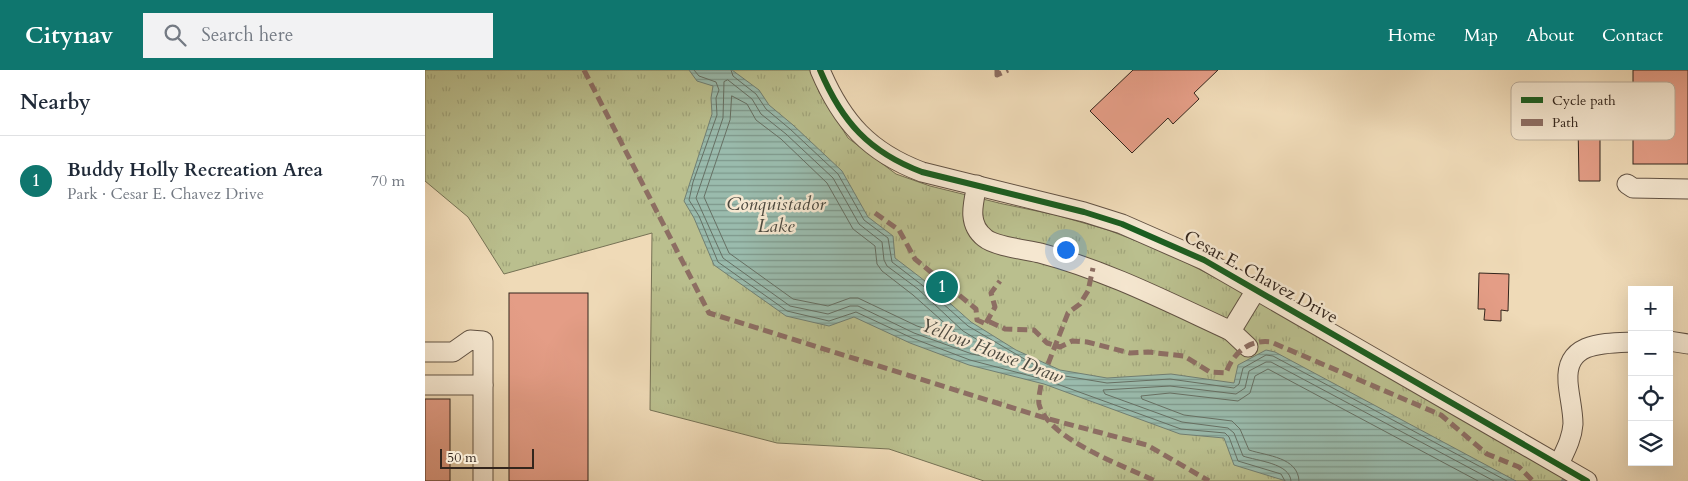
<!DOCTYPE html>
<meta charset="utf-8">
<style>
:root{--surface:#fff;--page:#f2f2f3;--text:#1f2937;--muted:#747a83;--line:#e0e1e3;--accent:#0f766e}
body{margin:0;font-family:Cardo,serif;background:var(--page);color:var(--text)}
.controls{position:absolute;right:15px;bottom:15px;display:grid;overflow:hidden;border-radius:0px;box-shadow:0 5px 20px #0002}
.controls button{width:45px;height:45px;display:grid;place-items:center;padding:0;border:0;border-bottom:1px solid var(--line);background:var(--surface);color:var(--text);font:25px sans-serif}
.scale{position:absolute;left:15px;bottom:12px;width:94px;box-sizing:border-box;padding-left:5px;border:2px solid #33251c;border-top:0;font-size:14px;line-height:18px;white-space:nowrap;color:#33251c;-webkit-text-stroke:4px #f5e7d0;paint-order:stroke}
.you{position:absolute;left:640px;top:179px;width:18px;height:18px;margin:-12px;border:4px solid #fff;border-radius:50%;background:#1a73e8;box-shadow:0 0 0 8px #1a73e833}
.badge{display:grid;place-items:center;width:32px;height:32px;border-radius:50%;background:var(--accent);color:#fff;font-size:16px;font-weight:700}
.pin{position:absolute;translate:-50% -50%;border:2px solid #fff;box-shadow:0 1px 5px #0006}
.list{margin:0;padding:0;list-style:none}
h2{display:flex;justify-content:space-between;align-items:center;height:65px;margin:0;padding:0 20px;font-size:21px}
h2 small{font-size:16px;font-weight:400;color:var(--muted)}
.list li{display:grid;grid-template-columns:32px 1fr auto;gap:15px;align-items:center;box-sizing:border-box;height:90px;padding:0 20px;border-top:1px solid var(--line)}
.list b{display:block;font-size:19px;white-space:nowrap}
.list p{margin:0;font-size:16px;white-space:nowrap;color:var(--muted)}
.list em{font-size:16px;font-style:normal;color:var(--muted)}
.icon{flex:none;width:28px;height:28px;fill:none;stroke:currentColor;stroke-width:2;stroke-linecap:round;stroke-linejoin:round}
.map{position:relative;flex:none;width:1263px;height:411px;overflow:hidden}
header{display:flex;align-items:center;gap:30px;box-sizing:border-box;height:70px;padding:0 25px;background:var(--accent);color:#fff}
header strong{font-size:24px}
nav{display:flex;gap:28px;margin-inline-start:auto;font-size:18px}
.search{width:350px;height:45px;background:var(--page);display:flex;align-items:center;gap:12px;box-sizing:border-box;padding:0 18px;border-radius:0px;color:var(--muted);font-size:19px}
main{display:flex}
aside{flex:1;background:var(--surface)}
.map>svg:first-child{display:block}
.park{fill:url(#park-tufts);stroke:#767255}
.water{fill:url(#water-rules);stroke:#717f73}
.lines{fill:none;stroke-linecap:round;stroke-linejoin:round}
.shore{stroke:#667064;stroke-width:1}
.stream{stroke:#717f73;stroke-width:4}
.building{fill:#e49d86;stroke:#33251c}
.minor-casing{stroke:#625243;stroke-width:21}
.minor{stroke:#f5e7d0;stroke-width:19}
.quiet{stroke:#8d6e63;stroke-width:5;stroke-dasharray:10 5;stroke-linecap:butt}
.cycleway-casing{stroke:#f5e7d0;stroke-width:9}
.cycleway{stroke:#1b5e20;stroke-width:6}
.labels{text-anchor:middle;dominant-baseline:central;stroke-width:5;stroke-linejoin:round;paint-order:stroke}
.street-label{font-size:18px;fill:#33251c;stroke:#f5e7d0}
.water-label{font-size:19px;font-style:italic;fill:#4d4a40;stroke:#f5e7d0}
.key{fill:#f5e7d0;stroke:#bbad9a;stroke-width:1}
.key-label{font-size:14px;fill:#33251c}
</style>
<header>
<strong>Citynav</strong>
<div class="search"><svg class="icon" aria-label="search" viewBox="0 0 24 24"><circle cx="10" cy="10" r="6"/><path d="M15 15l6 6"/></svg>Search here</div>
<nav><a>Home</a><a>Map</a><a>About</a><a>Contact</a></nav>
</header>
<main>
<aside>
<h2>Nearby<small></small></h2>
<ul class="list">
<li><span class="badge">1</span><div><b>Buddy Holly Recreation Area</b><p>Park · Cesar E. Chavez Drive</p></div><em>70 m</em></li>
</ul>
</aside>
<div class="map">
<svg width="1263" height="411" viewBox="0 0 1263 411">
<defs>
<pattern id="park-tufts" width="24" height="20" patternUnits="userSpaceOnUse" patternTransform="scale(1.25)"><rect width="24" height="20" fill="#babf8e"/><path d="M3 7l-1-3M5 7V3M7 7l1-3M15 17l-1-3M17 17v-4M19 17l1-3" fill="none" stroke="#a0a47a"/></pattern>
<pattern id="water-rules" width="6" height="5" patternUnits="userSpaceOnUse" patternTransform="scale(1.25)"><rect width="6" height="5" fill="#9abbad"/><path d="M0 2.5h6" fill="none" stroke="#7e988c"/></pattern>
</defs>
<rect width="100%" height="100%" fill="#efdab7"/>
<filter id="stains"><feTurbulence type="fractalNoise" baseFrequency=".004" numOctaves="4"/><feColorMatrix values="0 0 0 0 .2 0 0 0 0 .09 0 0 0 0 .02 0 0 0 .5 -.17"/></filter>
<radialGradient id="worn" r=".72"><stop offset=".6" stop-color="#630" stop-opacity="0"/><stop offset="1" stop-color="#630" stop-opacity=".3"/></radialGradient>
<!-- park -->
<path class="park" d="M0,0H386L394,22L423,68L471,104L505,116L578,134L631,145L683,160L743,183L833,230L1143,411H559L464,379L352,373L225,340L227,163L79,204L43,147L0,111Z"/>
<!-- water -->
<path class="water" d="M264,0H307L334,20L344,35L368,55L417,101L443,147L468,166L470,188L500,211L546,252L591,280L635,300L682,308L746,304L809,313L813,295L841,280L850,282L1091,411H861L809,395L799,368L755,364L619,314L544,295L485,273L429,247L404,256L361,246L289,195L269,148L259,131L287,44L286,28L288,16L272,11Z"/>
<g class="lines">
<!-- shore -->
<g class="shore">
<path d="M269,0L274,6L291,12L294,20L291,28L292,45L268,112L264,130L274,146L293,192L362,241L404,251L431,242L487,268L545,290L621,310L756,359L800,363L804,367L813,391L856,404L860,411"/>
<path d="M306,0L308,6L331,24L341,39L365,59L413,104L439,150L463,168L467,192L497,215L543,256L613,297L634,305L682,313L745,309L809,318L814,314L818,298L841,285L848,286L1082,411"/>
<path d="M303,10L327,29L336,44L361,64L408,108L434,154L457,172L459,190L462,196L493,219L538,261L581,287V291L547,284L489,263L433,236H425L403,244L365,236L298,188L271,128L298,48L299,12Z"/>
<path d="M307,26L322,34L331,50L356,69L402,113L428,159L450,176L452,194L457,201L488,225L533,265V269L492,256L433,228H425L403,236L368,229L304,183L279,127L305,50Z"/>
<path d="M866,411C865,393 832,391 818,386L809,363L803,358L757,352L680,324L678,320L745,316L811,324L820,318L824,301L841,292H846L1069,411"/>
<path d="M874,411C873,387 842,386 824,380L815,359L807,351L759,345L717,329L716,326L745,323L813,331L825,323L830,306L843,299L1053,411"/>
</g>
<!-- stream -->
<path class="stream" d="M1138,411L1139,410"/>
</g>
<!-- building -->
<g class="building">
<path d="M708,0H793L769,23L774,29L748,54L743,48L707,83L665,41Z"/>
<rect x="1208" y="0" width="55" height="94"/>
<path d="M1175,37V111H1154L1153,54H1162V38Z"/>
<path d="M1054,203L1084,204L1083,241L1076,240V251L1059,250L1060,239H1053Z"/>
<rect x="84" y="223" width="79" height="188"/>
<rect x="0" y="329" width="25" height="82"/>
</g>
<g class="lines">
<defs>
<g id="minor">
<path d="M395,0C417,52 444,82 497,102L659,142L697,154L779,190L1162,411"/>
<path d="M1202,114L1208,118L1263,119"/>
<path d="M552,115C548,134 542,154 560,168C569,176 602,180 615,183C683,201 743,232 806,261L831,220"/>
<path d="M806,261L823,277"/>
<path d="M1244,271L1263,274"/>
<path d="M0,282H28L45,270L58,271V411"/>
<path d="M0,315H58"/>
<path d="M1134,394C1140,381 1147,369 1148,354C1148,340 1144,326 1143,312C1140,272 1178,273 1207,272"/>
</g>
</defs>
<!-- minor casing -->
<use href="#minor" class="minor-casing"/>
<!-- minor -->
<use href="#minor" class="minor"/>
<!-- quiet -->
<g class="quiet">
<path d="M159,0L284,243L620,348L722,375L784,411"/>
<path d="M572,0V5L583,0"/>
<path d="M450,143L474,160L490,189L551,239L552,250L559,253L565,252L580,259L609,260L622,273L635,277L647,271L662,272L705,283L723,282L759,286L785,302L801,303C808,283 824,269 846,272L1016,345L1062,384L1094,397L1108,411"/>
<path d="M561,253L570,237L566,223L575,211"/>
<path d="M623,294L643,243L655,234L663,221L668,198"/>
<path d="M616,315C615,321 613,329 614,334C622,369 700,396 730,411"/>
</g>
<defs>
<path id="cycleway" d="M395,0C417,52 444,82 497,102L659,142L697,154L779,190L1162,411"/>
</defs>
<!-- cycleway casing -->
<use href="#cycleway" class="cycleway-casing"/>
<!-- cycleway -->
<use href="#cycleway" class="cycleway"/>
</g>
<g class="labels">
<!-- street labels -->
<g class="street-label">
<text transform="translate(836 207) rotate(29)">Cesar E. Chavez Drive</text>
</g>
<!-- water labels -->
<g class="water-label">
<text x="351" y="134">Conquistador<tspan x="351" dy="22">Lake</tspan></text>
<text transform="translate(567 281) rotate(21)">Yellow House Draw</text>
</g>
</g>
<!-- legend -->
<rect x="1086" y="12" width="164" height="58" rx="8" class="key"/>
<rect x="1096" y="27" width="22" height="6" fill="#1b5e20"/>
<rect x="1096" y="49" width="22" height="7" fill="#8d6e63"/>
<g class="key-label">
<text x="1127" y="35">Cycle path</text>
<text x="1127" y="57">Path</text>
</g>
<rect width="100%" height="100%" filter="url(#stains)"/>
<rect width="100%" height="100%" fill="url(#worn)"/>
</svg>
<div class="controls">
<button>+</button>
<button>−</button>
<button><svg class="icon" aria-label="locate" viewBox="0 0 24 24"><circle cx="12" cy="12" r="6"/><path d="M12 2v4M12 18v4M2 12h4M18 12h4"/></svg></button>
<button><svg class="icon" aria-label="layers" viewBox="0 0 24 24"><path d="M12 4l9 5-9 5-9-5zM3 14l9 5 9-5"/></svg></button>
</div>
<div class="scale">50 m</div>
<div class="you"></div>
<div class="pin badge" style="left:517px;top:217px">1</div>
</div>
</main>
